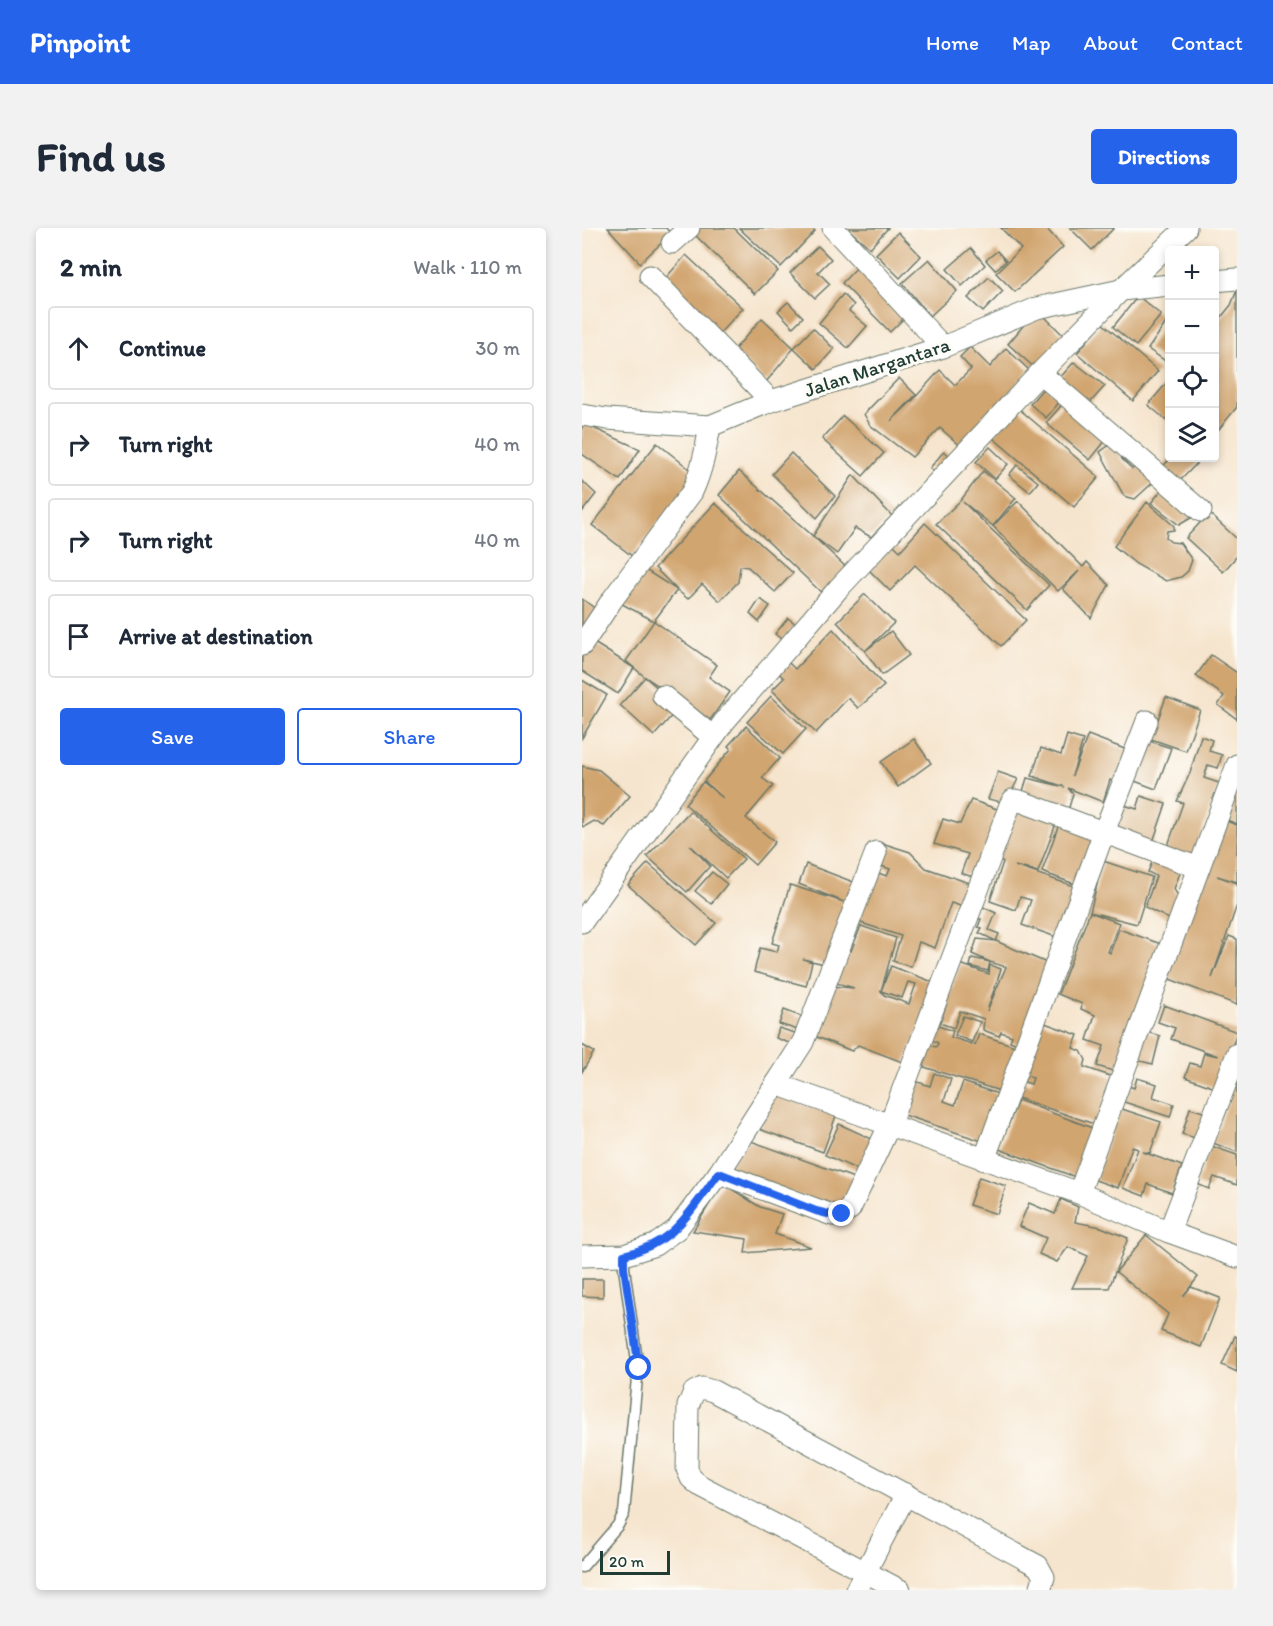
<!DOCTYPE html>
<meta charset="utf-8">
<style>
:root{--surface:#fff;--page:#f2f2f3;--text:#1f2937;--muted:#747a83;--line:#e0e1e3;--accent:#2563eb}
body{margin:0;font-family:Itim,sans-serif;background:var(--page);color:var(--text)}
.controls{position:absolute;right:18px;top:18px;display:grid;overflow:hidden;border-radius:6px;box-shadow:0 3px 9px #0003}
.controls button{width:54px;height:54px;display:grid;place-items:center;padding:0;border:0;border-bottom:2px solid var(--line);background:var(--surface);color:var(--text);font:30px sans-serif}
.scale{position:absolute;left:18px;bottom:15px;width:70px;box-sizing:border-box;padding-left:6px;border:3px solid #1f3d34;border-top:0;font-size:16px;line-height:21px;white-space:nowrap;color:#1f3d34;-webkit-text-stroke:4px #fdfcf7;paint-order:stroke}
.stop{position:absolute;width:18px;height:18px;margin:-14px;border:4px solid #2563eb;border-radius:50%;background:#fff}
.stop.end{background:#2563eb;border-color:#fff;box-shadow:0 2px 6px #0008}
.list{margin:0;padding:0;list-style:none}
h2{display:flex;justify-content:space-between;align-items:center;height:78px;margin:0;padding:0 24px;font-size:26px}
h2 small{font-size:20px;font-weight:400;color:var(--muted)}
.list li{display:grid;grid-template-columns:39px 1fr auto;gap:18px;align-items:center;box-sizing:border-box;height:84px;margin:0 12px 12px;padding:0 12px;border:2px solid var(--line);border-radius:6px}
.list b{display:block;font-size:22px;white-space:nowrap}
.list em{font-size:20px;font-style:normal;color:var(--muted)}
.actions{display:flex;gap:12px;padding:18px 24px}
.actions a{flex:1;padding:14px 0;border:2px solid var(--accent);border-radius:6px;text-align:center;font-size:21px;color:var(--accent)}
.actions .main{background:var(--accent);color:#fff}
.icon{flex:none;width:33px;height:33px;fill:none;stroke:currentColor;stroke-width:2;stroke-linecap:round;stroke-linejoin:round}
.map{position:relative;flex:none;width:655px;height:1362px;overflow:hidden;border-radius:6px}
header{display:flex;align-items:center;gap:36px;box-sizing:border-box;height:84px;padding:0 30px;background:var(--accent);color:#fff}
header strong{font-size:28px}
nav{display:flex;gap:33px;margin-inline-start:auto;font-size:21px}
.intro{display:flex;align-items:center;justify-content:space-between;box-sizing:border-box;height:144px;padding:0 36px}
h1{margin:0;font-size:42px}
.button{padding:15px 27px;border-radius:6px;background:var(--accent);color:#fff;font-size:21px;font-weight:700}
main{display:flex;gap:36px;padding:0 36px}
aside{flex:1;background:var(--surface);border-radius:6px;box-shadow:0 3px 9px #0003}
.map>svg:first-child{display:block}
.building{fill:#d1a570;fill-rule:evenodd}
.lines{fill:none;stroke-linecap:round;stroke-linejoin:round}
.service-casing{stroke:#6a786a;stroke-width:13}
.minor-casing{stroke:#6a786a;stroke-width:23}
.service{stroke:#fff;stroke-width:10}
.minor{stroke:#fff;stroke-width:21}
.route{stroke:#2563eb;stroke-width:8}
.labels{text-anchor:middle;dominant-baseline:central;stroke-width:6;stroke-linejoin:round;paint-order:stroke}
.street-label{font-size:20px;fill:#1f3d34;stroke:#fdfcf7}
</style>
<header>
<strong>Pinpoint</strong>
<nav><a>Home</a><a>Map</a><a>About</a><a>Contact</a></nav>
</header>
<div class="intro"><h1>Find us</h1><a class="button">Directions</a></div>
<main>
<aside>
<h2>2 min<small>Walk · 110 m</small></h2>
<ul class="list">
<li><svg class="icon" aria-label="ahead" viewBox="0 0 24 24"><path d="M12 20V5M6 11l6-6 6 6"/></svg><div><b>Continue</b></div><em>30 m</em></li>
<li><svg class="icon" aria-label="right" viewBox="0 0 24 24"><path d="M7 20v-9h11M14 6l5 5-5 5"/></svg><div><b>Turn right</b></div><em>40 m</em></li>
<li><svg class="icon" aria-label="right" viewBox="0 0 24 24"><path d="M7 20v-9h11M14 6l5 5-5 5"/></svg><div><b>Turn right</b></div><em>40 m</em></li>
<li><svg class="icon" aria-label="arrive" viewBox="0 0 24 24"><path d="M6 21V4h12l-3 4 3 4H6"/></svg><div><b>Arrive at destination</b></div></li>
</ul>
<div class="actions"><a class="main">Save</a><a>Share</a></div>
</aside>
<div class="map">
<svg width="655" height="1362" viewBox="0 0 655 1362">
<rect width="100%" height="100%" fill="#fdfcf7"/>
<filter id="ink" filterUnits="userSpaceOnUse"><feTurbulence type="fractalNoise" baseFrequency=".0167" numOctaves="2"/><feDisplacementMap in="SourceGraphic" scale="12" xChannelSelector="R" yChannelSelector="G"/><feConvolveMatrix kernelMatrix="1 2 1 2 8 2 1 2 1" color-interpolation-filters="sRGB"/></filter>
<filter id="wash" filterUnits="userSpaceOnUse"><feTurbulence type="fractalNoise" baseFrequency=".008" numOctaves="4" result="noise"/><feDisplacementMap in="SourceGraphic" scale="24" xChannelSelector="R" yChannelSelector="G"/><feGaussianBlur stdDeviation="1.35" result="paint"/><feColorMatrix in="noise" values="0 0 0 0 0 0 0 0 0 0 0 0 0 0 0 0 0 1.4 0 .05"/><feComposite in="paint" operator="in"/></filter>
<g filter="url(#wash)">
<rect width="100%" height="100%" fill="#f6e5ce"/>
<g id="blocks">
<!-- building -->
<g class="building">
<path d="M26,0H84L89,6L58,35Z"/>
<path d="M114,0H152L196,43L173,66L110,4Z"/>
<path d="M157,0H230L233,3L199,39Z"/>
<path d="M265,0H306L288,20Z"/>
<path d="M419,0H464L481,19L433,64L414,45L439,21Z"/>
<path d="M488,0H532L510,22Z"/>
<path d="M316,4L339,28L318,50L294,26Z"/>
<path d="M236,18L249,31L236,44L248,56L233,70L208,45Z"/>
<path d="M389,20L403,37L380,58L365,41Z"/>
<path d="M415,23L424,33L413,42L404,32Z"/>
<path d="M104,27L161,80L137,106L80,54Z"/>
<path d="M347,31L375,63L348,88L320,55Z"/>
<path d="M279,35L327,85L308,104L260,55Z"/>
<path d="M407,49L421,63L401,84L386,70Z"/>
<path d="M655,62V179L633,206V97L649,77Z"/>
<path d="M261,66L272,77L267,83L285,98L266,120L237,95Z"/>
<path d="M556,68L579,87L554,118L531,99Z"/>
<path d="M206,74L221,89L211,99L196,83Z"/>
<path d="M455,81L483,109L454,141L426,116Z"/>
<path d="M588,89V136L566,121Z"/>
<path d="M180,90L212,120L231,100L252,121L234,141L212,120L184,154L151,123Z"/>
<path d="M520,95L576,143L551,173L495,125Z"/>
<path d="M388,119L408,139L424,120L447,142L381,220L358,200L330,229L288,197L282,186L317,150L334,167L309,193L330,173L358,142L373,157L389,141L378,129Z"/>
<path d="M492,134L523,158L505,178L475,153Z"/>
<path d="M588,151V195L566,177Z"/>
<path d="M463,158L479,172L464,190L448,176Z"/>
<path d="M485,171L528,207L508,232L464,195Z"/>
<path d="M436,180L517,249L492,279L410,209Z"/>
<path d="M261,188L302,225L281,248L240,211Z"/>
<path d="M0,195L58,221L38,252L0,226Z"/>
<path d="M533,213L540,231L550,241L560,234L577,249L553,271L542,268L518,224Z"/>
<path d="M75,215L115,247L50,328L10,297Z"/>
<path d="M408,219L426,236L413,251L394,234Z"/>
<path d="M362,223L369,229L355,246L348,240Z"/>
<path d="M209,225L253,268L235,290L190,246Z"/>
<path d="M589,230H615L618,232L595,256L579,240Z"/>
<path d="M435,237L456,254L448,264L427,247Z"/>
<path d="M157,243L231,308L271,247L310,288L289,309L273,300L255,326L231,308L267,342L243,368L137,267Z"/>
<path d="M401,243L434,270L411,298L381,274L467,357L445,382L354,296L379,272Z"/>
<path d="M0,253L14,266L0,284Z"/>
<path d="M583,258L614,287L597,297L569,275Z"/>
<path d="M436,273L501,339L505,334L527,357L509,390L481,361L497,343L476,363L411,298Z"/>
<path d="M565,274L592,298V302L585,303L584,310L589,314L598,315L610,332L606,343L599,349L584,353L554,336L532,318Z"/>
<path d="M133,275L211,345L193,364L166,339L158,338L156,354L138,373L120,356L106,371L95,362L72,393L40,376L62,341L95,362L73,340Z"/>
<path d="M627,285L655,311V328L641,344L604,310Z"/>
<path d="M343,295L444,392L419,418L333,337L308,363L285,340L310,315L318,323Z"/>
<path d="M283,366L312,395L283,423L309,403L327,427L300,447L283,423L255,394Z"/>
<path d="M0,371L18,384L0,410Z"/>
<path d="M178,371L188,378L177,394L168,386Z"/>
<path d="M206,390L214,396L200,412L193,406Z"/>
<path d="M72,393L135,437L127,449L148,464L128,492L63,449L44,433Z"/>
<path d="M251,401L302,458L276,480L266,470L234,505L190,462L202,450L193,442L203,431L213,441Z"/>
<path d="M9,413L52,440L36,466L0,443V428Z"/>
<path d="M629,427L655,445V491L636,477L642,468L614,448Z"/>
<path d="M63,449L78,462L93,484L72,508L38,477Z"/>
<path d="M0,452L25,467L0,510Z"/>
<path d="M189,468L224,501L201,526L165,494Z"/>
<path d="M584,469L618,482L604,523L569,511Z"/>
<path d="M164,498L198,530L180,550L191,558L164,590L193,614L173,637L103,576L121,554L141,570L122,553L149,521L146,518Z"/>
<path d="M485,507L501,512L490,548L506,507L548,523L536,555L528,552L521,574L486,560L491,566L485,586L439,570L445,550L483,559L450,548L459,520L479,527Z"/>
<path d="M619,508L630,512L627,523L640,527L636,540L626,537L622,550L637,555L610,632L584,623L601,575L595,573L608,545Z"/>
<path d="M332,511L349,535L316,559L299,534Z"/>
<path d="M564,512L589,520L574,561L550,552Z"/>
<path d="M0,538L17,542L48,568L22,598L12,593L2,599L0,598Z"/>
<path d="M416,544L436,551L424,575L406,571Z"/>
<path d="M655,561V596L645,592Z"/>
<path d="M559,568L584,576L570,617L533,604L542,577L555,581Z"/>
<path d="M389,572L418,582L394,650L379,645L386,626L352,616L361,591L378,596Z"/>
<path d="M435,576L476,590L456,644L433,638L497,660L480,711L440,697L449,672L438,669L434,682L408,673L421,634L416,630Z"/>
<path d="M108,583L162,631L144,650L108,617L128,638L105,664L65,628Z"/>
<path d="M641,592L655,597V654L635,648L655,655V677L630,750L647,708L655,711V777L585,750Z"/>
<path d="M478,593L516,606L498,658L460,644Z"/>
<path d="M303,616L328,624L344,640L393,657L385,680L369,675L353,720L337,714L329,739L311,733L319,708L276,694L293,644L305,648L308,641L296,637Z"/>
<path d="M573,627L601,637L592,661L597,670L589,692L563,679L574,648L566,644Z"/>
<path d="M521,633L570,649L555,696L508,684Z"/>
<path d="M66,635L134,695L114,717L46,657Z"/>
<path d="M224,636L274,655L247,737L221,731L230,734L224,758L172,744L178,720L195,724L197,717L190,715L208,657L262,674L217,656Z"/>
<path d="M130,644L145,656L129,676L113,663Z"/>
<path d="M399,678L414,685L407,702L417,706L414,713L397,705L400,700L396,699L399,691H394Z"/>
<path d="M508,684L537,695L526,724L528,725L537,701L582,717L537,845L515,838L522,818L505,812L513,787L499,781L500,776L476,766Z"/>
<path d="M279,698L314,710L299,763L309,738L356,756L323,835L276,817L270,823L230,807L250,758L272,760L251,754L262,722L269,723ZM326,754L334,756L327,776L302,767L299,763L320,770Z"/>
<path d="M395,711L414,713L467,736L438,817L428,813L430,808L419,804L417,808L401,802L402,791L378,783L372,800L358,795L378,736L407,746L408,737L419,741L405,783L424,739L408,734L406,743L388,738L390,730L408,734L390,726Z"/>
<path d="M582,777L655,804L636,861L603,849L608,835L618,838L622,825L636,828L589,811L593,800L576,794Z"/>
<path d="M202,782L223,790L219,803L197,796Z"/>
<path d="M381,788L398,794L390,814L373,807Z"/>
<path d="M460,794L496,807L491,820L499,823L504,832L502,839L531,849L515,897L433,869L439,853L449,856L451,850L442,847Z"/>
<path d="M353,797L371,803L369,809L393,817L397,806L436,819L421,864L339,838L346,817L354,819L356,815L348,811Z"/>
<path d="M197,800L219,807L215,818L194,810Z"/>
<path d="M562,803L578,808L571,836L554,832Z"/>
<path d="M0,817L12,824L0,844Z"/>
<path d="M352,845L369,851L362,873L373,877L381,854L419,867L403,914L319,886L330,852L348,858Z"/>
<path d="M655,849V924L631,915Z"/>
<path d="M555,850L575,856L571,869L592,876L588,889L539,873L544,857L552,860Z"/>
<path d="M190,865L254,888L241,924L177,901Z"/>
<path d="M436,872L518,903L499,951L417,921Z"/>
<path d="M537,880L579,894L568,925L561,924L600,938L590,965L566,956L562,968L541,960L556,921L550,919L536,960L513,952Z"/>
<path d="M608,880L628,886L620,912L600,906Z"/>
<path d="M257,896L290,911L276,942L243,927Z"/>
<path d="M166,912L272,950L257,982L145,941Z"/>
<path d="M629,918L655,927V957L632,949L627,961L615,956Z"/>
<path d="M397,949L424,958L415,986L387,977Z"/>
<path d="M140,955L178,979L200,986L193,1006L229,1019L163,1025L165,1011L111,1003Z"/>
<path d="M479,971L496,979L493,994L519,999L546,1010L527,1060H490L506,1028L486,1019L475,1034L457,1026L464,1010L437,998L447,975L473,986Z"/>
<path d="M564,1007L616,1049L601,1068L609,1059L638,1070L619,1119L579,1103L586,1086L534,1044Z"/>
<path d="M0,1051H21V1069L0,1068Z"/>
<path d="M653,1108L655,1109V1144L640,1137Z"/>
</g>
</g>
</g>
<g filter="url(#ink)">
<use href="#blocks" fill-opacity="0" stroke="#6a786a" stroke-width="1.5"/>
<g class="lines">
<defs>
<path id="service" d="M0,1339L36,1297L42,1285L56,1140L42,1040V1027"/>
<g id="minor">
<path d="M251,0L361,119"/>
<path d="M90,15L107,0"/>
<path d="M68,48L189,173"/>
<path d="M632,53L655,51"/>
<path d="M458,145L619,283"/>
<path d="M0,187L25,191L128,198L189,173L361,119L455,80L539,62L588,57"/>
<path d="M0,417L30,372L110,264C120,242 124,221 128,198"/>
<path d="M81,468L131,509"/>
<path d="M0,694L142,494L256,361L458,145L539,62L604,0"/>
<path d="M194,856L497,965L587,1004L655,1029"/>
<path d="M402,932L522,604L565,493"/>
<path d="M137,945L250,987L260,986L268,981L307,898L428,577L431,572L438,573L617,640"/>
<path d="M497,965L655,537"/>
<path d="M587,1004L655,826"/>
<path d="M0,1028L42,1027L73,1017L95,1001L137,945L221,814L294,624"/>
<path d="M274,1362L324,1266"/>
<path d="M318,1362L117,1257L109,1250L105,1241L106,1178L112,1164L120,1160L131,1163L456,1338L462,1349L458,1362"/>
</g>
</defs>
<!-- service casing -->
<use href="#service" class="service-casing"/>
<!-- minor casing -->
<use href="#minor" class="minor-casing"/>
<!-- service -->
<use href="#service" class="service"/>
<!-- minor -->
<use href="#minor" class="minor"/>
</g>
</g>
<g class="lines" filter="url(#ink)">
<!-- route -->
<path class="route" d="M57,1140L42,1040V1027C95,1014 106,985 137,945L234,983L250,987L260,986"/>
</g>
<g class="labels">
<!-- street labels -->
<g class="street-label">
<text transform="translate(295 139) rotate(-18)">Jalan Margantara</text>
</g>
</g>
</svg>
<div class="controls">
<button>+</button>
<button>−</button>
<button><svg class="icon" aria-label="locate" viewBox="0 0 24 24"><circle cx="12" cy="12" r="6"/><path d="M12 2v4M12 18v4M2 12h4M18 12h4"/></svg></button>
<button><svg class="icon" aria-label="layers" viewBox="0 0 24 24"><path d="M12 4l9 5-9 5-9-5zM3 14l9 5 9-5"/></svg></button>
</div>
<div class="scale">20 m</div>
<div class="stop" style="left:57px;top:1140px"></div>
<div class="stop end" style="left:260px;top:986px"></div>
</div>
</main>
